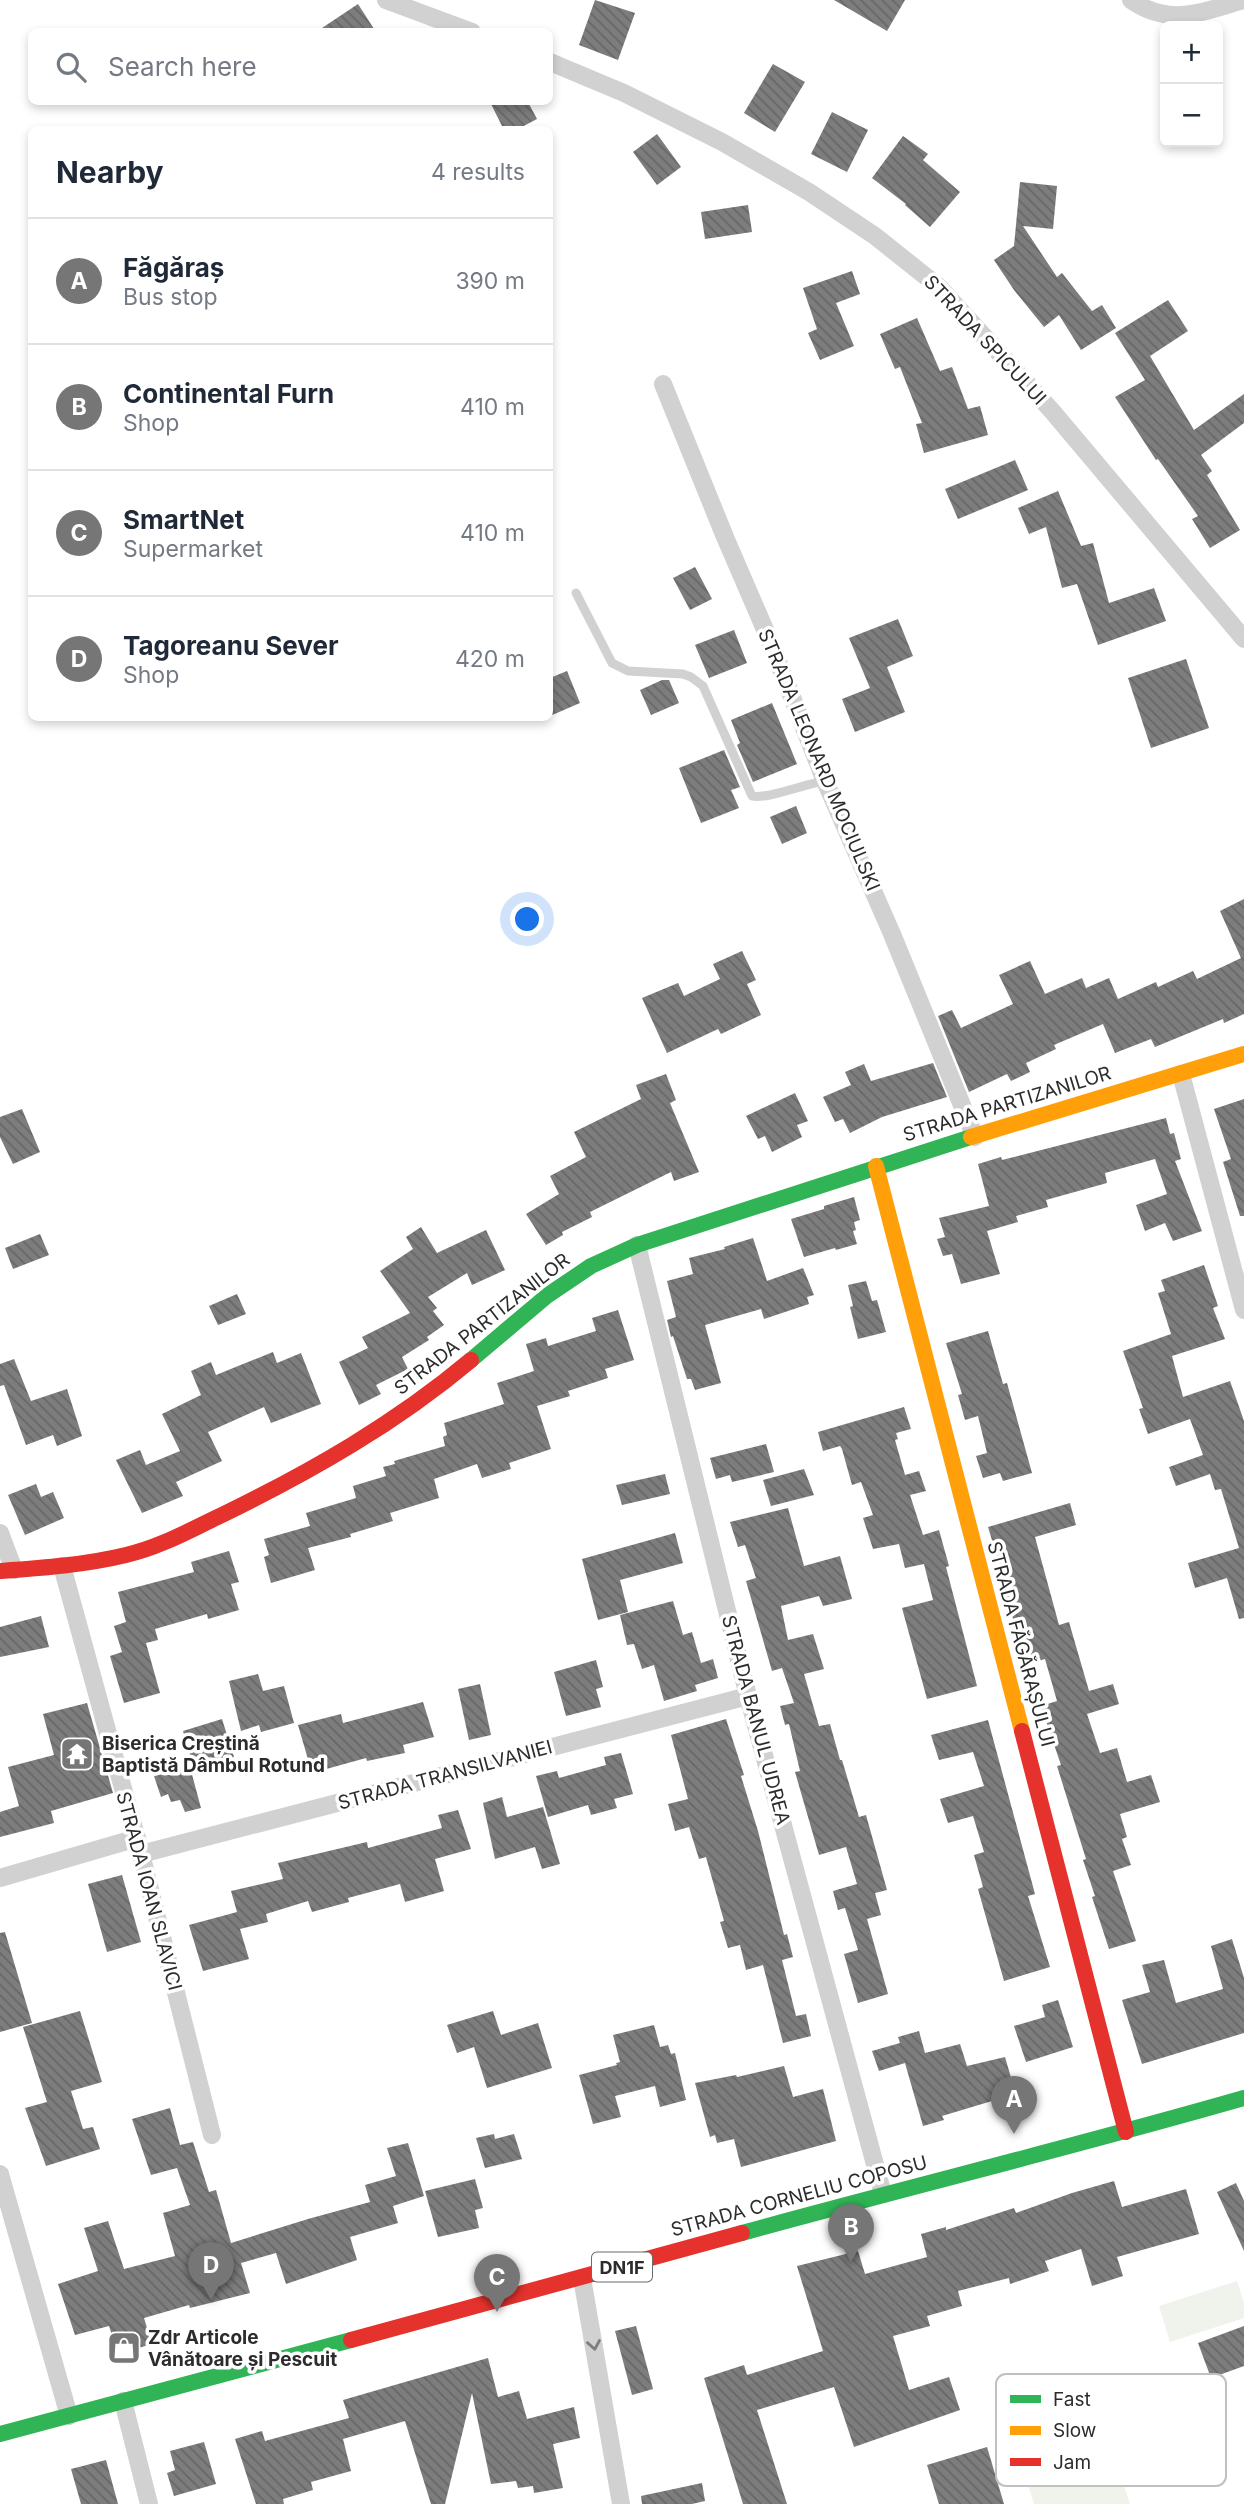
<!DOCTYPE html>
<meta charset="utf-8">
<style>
:root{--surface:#fff;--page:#f2f2f3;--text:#1f2937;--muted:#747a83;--line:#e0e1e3;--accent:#767676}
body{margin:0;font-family:Inter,sans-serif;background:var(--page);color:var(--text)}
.controls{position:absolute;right:21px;top:21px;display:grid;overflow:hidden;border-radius:10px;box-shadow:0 4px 10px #0003}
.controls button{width:63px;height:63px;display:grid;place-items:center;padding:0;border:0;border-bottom:2px solid var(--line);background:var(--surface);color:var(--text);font:35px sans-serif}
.you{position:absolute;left:528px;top:920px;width:24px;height:24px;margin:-18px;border:5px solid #fff;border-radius:50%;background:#1a73e8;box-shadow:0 0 0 10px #1a73e833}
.badge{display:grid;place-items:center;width:46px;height:46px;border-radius:50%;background:var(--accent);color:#fff;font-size:23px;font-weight:700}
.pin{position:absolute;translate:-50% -58px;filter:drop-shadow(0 2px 4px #0008)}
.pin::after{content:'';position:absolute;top:37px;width:24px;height:21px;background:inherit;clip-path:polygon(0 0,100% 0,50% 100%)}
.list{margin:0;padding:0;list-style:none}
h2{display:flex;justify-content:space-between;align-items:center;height:91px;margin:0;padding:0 28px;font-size:30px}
h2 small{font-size:23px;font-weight:400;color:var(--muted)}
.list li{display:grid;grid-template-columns:46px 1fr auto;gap:21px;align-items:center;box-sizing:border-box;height:126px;padding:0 28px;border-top:2px solid var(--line)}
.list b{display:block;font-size:26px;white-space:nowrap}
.list p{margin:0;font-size:23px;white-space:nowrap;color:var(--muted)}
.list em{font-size:23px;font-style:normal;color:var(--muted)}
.icon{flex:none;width:38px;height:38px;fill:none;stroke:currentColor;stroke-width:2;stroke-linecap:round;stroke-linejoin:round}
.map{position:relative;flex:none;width:1244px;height:2504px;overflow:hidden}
.search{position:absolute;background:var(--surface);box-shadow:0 4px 10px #0003;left:28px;top:28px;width:525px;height:77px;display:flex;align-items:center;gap:18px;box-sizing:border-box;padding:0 24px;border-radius:10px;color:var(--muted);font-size:26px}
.panel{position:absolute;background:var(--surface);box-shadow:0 4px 10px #0003;left:28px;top:126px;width:525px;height:595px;border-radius:10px}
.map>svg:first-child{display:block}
.garden{fill:#f0f3eb}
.building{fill:url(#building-back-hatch)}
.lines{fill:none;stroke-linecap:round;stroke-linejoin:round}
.lane{stroke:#d1d1d1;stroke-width:9}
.street{stroke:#d1d1d1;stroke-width:18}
.fast{stroke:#30b455;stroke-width:16}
.slow{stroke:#ff9f0a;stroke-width:16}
.jam{stroke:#e5322d;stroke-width:16}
.oneway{stroke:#7e7e7e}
.labels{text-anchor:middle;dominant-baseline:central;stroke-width:7;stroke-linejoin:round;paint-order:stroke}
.shield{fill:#fff;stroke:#6b6b6b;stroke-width:2}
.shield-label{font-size:18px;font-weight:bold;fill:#2c2c2c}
.street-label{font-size:19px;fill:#2c2c2c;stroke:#fff}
.poi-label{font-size:19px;font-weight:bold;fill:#2c2c2c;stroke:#fff;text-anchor:start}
.key{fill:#fff;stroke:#c0c0c0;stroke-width:2}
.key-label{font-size:19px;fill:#2c2c2c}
</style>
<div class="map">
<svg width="1244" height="2504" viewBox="0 0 1244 2504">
<defs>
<pattern id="building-back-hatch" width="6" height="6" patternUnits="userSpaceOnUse" patternTransform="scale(1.75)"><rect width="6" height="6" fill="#7d7d7d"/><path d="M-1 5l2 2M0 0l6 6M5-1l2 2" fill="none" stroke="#676767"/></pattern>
</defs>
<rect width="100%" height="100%" fill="#fff"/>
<!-- garden -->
<g class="garden">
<path d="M1237,2281L1244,2303V2318L1170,2342L1159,2306Z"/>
<path d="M1104,2420L1130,2504H1034L1017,2448Z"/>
</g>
<!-- building -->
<g class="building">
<path d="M595,0L635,13L618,60L579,45Z"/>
<path d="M834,0H905L887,31Z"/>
<path d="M358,4L376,32H316Z"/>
<path d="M773,64L805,82L775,132L744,113Z"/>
<path d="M490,102H528L537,119L516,130H504Z"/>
<path d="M832,112L868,130L847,172L811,154Z"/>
<path d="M657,134L681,167L657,185L633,152Z"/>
<path d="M903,136L928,154L923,160L960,192L930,227L905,205L906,204L872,178Z"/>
<path d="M1020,182L1057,186L1053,229L1023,226L1057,277L1062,273L1092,311L1102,305L1116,328L1081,350L1059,315L1044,327L1014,290L994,260L1014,246Z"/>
<path d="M748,205L752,232L705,239L701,212Z"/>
<path d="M852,271L860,294L836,303L854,346L820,360L808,333L817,329L803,288Z"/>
<path d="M1168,300L1188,331L1150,356L1194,430L1244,394V423L1201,455L1212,471L1207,475L1240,530L1210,548L1192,519L1198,516L1158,459L1156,460L1115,397L1145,380L1115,333Z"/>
<path d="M917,318L940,371L952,367L968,409L980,406L988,435L924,453L916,424L922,423L900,367L895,369L880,334Z"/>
<path d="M1015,460L1028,490L958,519L945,489Z"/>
<path d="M1058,491L1081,546L1093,543L1109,603L1154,588L1166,621L1098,645L1077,584L1062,588L1046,527L1029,534L1018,508Z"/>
<path d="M695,567L712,599L690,610L673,578Z"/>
<path d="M898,619L913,656L887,667L905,712L855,732L842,699L870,688L849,638Z"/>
<path d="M734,630L747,663L709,678L695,645Z"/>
<path d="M1186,659L1209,728L1151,748L1128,678Z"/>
<path d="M567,671L580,703L550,716V678Z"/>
<path d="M662,680H669L679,703L651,715L640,690Z"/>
<path d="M772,703L797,764L753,782L737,745L740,743L731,720Z"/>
<path d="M724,750L740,787L731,790L739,808L701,823L679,768Z"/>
<path d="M796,806L807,833L782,844L770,817Z"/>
<path d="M1244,899V1014L1224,1023L1223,1019L1155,1047L1151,1039L1115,1053L1103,1024L1054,1045L1056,1049L1026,1063L1030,1072L1011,1081L1007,1074L969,1092L938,1016L952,1010L961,1028L1013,1004L999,975L1030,961L1045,994L1082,978L1086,988L1109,978L1118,999L1156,982L1158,987L1193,971L1197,979L1241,958L1220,911Z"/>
<path d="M742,951L756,980L747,984L761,1015L721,1034L718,1029L667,1053L642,998L678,983L684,996L720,979L713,964Z"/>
<path d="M933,1063L947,1097L882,1117L850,1133L843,1119L835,1122L823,1097L851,1085L845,1072L864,1064L871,1081Z"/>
<path d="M666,1074L676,1100L670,1103L699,1172L674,1181L671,1172L590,1212L592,1217L562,1232L563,1235L546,1245L526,1214L559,1194L550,1176L586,1157L574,1132L641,1099L636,1085Z"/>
<path d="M795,1093L808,1121L797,1125L802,1137L772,1152L765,1136L758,1139L746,1116Z"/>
<path d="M1244,1099V1216H1240L1223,1162L1231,1159L1214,1109Z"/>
<path d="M22,1109L40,1152L13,1164L0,1137V1117Z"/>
<path d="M1166,1118L1170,1134L1174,1133L1181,1159L1175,1161L1202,1231L1173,1241L1165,1223L1145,1231L1136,1205L1167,1194L1155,1159L1105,1173L1107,1183L1046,1200L1048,1207L1016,1216L1018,1222L987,1231L1000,1274L961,1284L952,1254L943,1256L937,1239L945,1237L939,1218L989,1206L978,1164L1001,1157L1002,1160Z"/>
<path d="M854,1197L860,1220L854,1222L856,1230L853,1231L857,1244L836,1250L835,1248L804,1257L791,1219L824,1209V1206Z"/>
<path d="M421,1227L437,1253L486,1230L505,1270L472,1285L467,1273L428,1297L437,1308L433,1311L444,1325L427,1337L429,1340L402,1357L408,1369L376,1385L381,1394L359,1405L339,1362L368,1348L362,1337L410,1313L380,1271L413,1249L406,1237Z"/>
<path d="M40,1234L49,1255L13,1269L5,1248Z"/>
<path d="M753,1238L767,1281L803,1268L814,1295L807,1297L809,1304L764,1319L761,1309L705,1325L721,1383L695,1390L691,1379H687L673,1336L671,1337L667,1320L676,1317L667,1281L693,1274L689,1258L725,1249L724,1247Z"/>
<path d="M1204,1265L1218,1306L1213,1308L1225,1339L1172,1356L1183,1397L1230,1381L1244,1421V1618L1239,1619L1227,1578L1195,1588L1188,1563L1239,1548L1221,1489L1215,1490L1210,1474L1176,1486L1169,1467L1203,1455L1190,1419L1148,1434L1139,1409L1143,1408L1123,1351L1171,1334L1158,1293L1165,1291L1161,1280Z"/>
<path d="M866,1281L872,1301L877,1300L886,1332L858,1339L850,1307L853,1306L848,1285Z"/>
<path d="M237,1294L246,1314L218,1325L209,1306Z"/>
<path d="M618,1310L634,1360L605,1369L608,1378L568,1391L570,1396L537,1406L551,1449L509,1463L511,1469L482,1478L477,1464L434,1479L439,1498L390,1513L393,1521L350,1534L351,1537L308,1548L315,1570L271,1583L264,1557L269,1555L264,1539L310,1526L306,1513L356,1498L353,1486L386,1476L383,1467L395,1464L394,1461L445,1446L443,1437L447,1435L444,1423L504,1404L497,1383L534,1371L526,1344L546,1338L548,1346L596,1331L592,1318Z"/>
<path d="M988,1331L1003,1384L1007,1383L1032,1473L1003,1481L1000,1473L983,1478L976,1456L987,1453L978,1416L965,1420L958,1395L962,1394L946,1343Z"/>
<path d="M273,1352L277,1363L301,1353L321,1404L271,1423L264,1407L208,1432L222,1461L176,1482L183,1496L142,1513L116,1460L140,1450L146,1465L180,1451L162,1414L201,1395L191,1371L211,1362L216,1375Z"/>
<path d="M14,1359L31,1401L67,1389L82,1436L57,1446L53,1435L26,1445L4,1385L0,1386V1364Z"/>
<path d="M904,1407L911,1429L896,1433L898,1439L895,1440L905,1475L919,1471L926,1491L910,1495L923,1535L939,1530L949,1566L946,1567L977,1686L927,1699L902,1608L933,1600L924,1564L905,1568L899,1544L873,1549L863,1518L873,1515L861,1482L852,1485L842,1449L840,1446L823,1451L818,1432Z"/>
<path d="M766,1444L774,1472L732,1482L730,1475L716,1479L710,1458Z"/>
<path d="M804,1469L814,1495L771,1506L763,1480Z"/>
<path d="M665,1474L670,1494L622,1505L616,1485Z"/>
<path d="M36,1484L41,1497L53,1492L64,1518L25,1535L8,1495Z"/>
<path d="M1070,1503L1076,1525L1035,1537L1059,1625L1069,1622L1089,1691L1113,1684L1119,1704L1087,1714L1100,1753L1117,1748L1127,1782L1151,1775L1160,1802L1120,1814L1127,1837L1122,1839L1131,1865L1113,1871L1136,1941L1109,1949L1092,1897L1095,1896L1083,1860L1086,1859L1057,1766L1061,1765L1041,1706L1057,1701L1045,1659L1031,1663L1019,1617L1013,1619L1002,1581L1004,1580L988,1527Z"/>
<path d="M788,1508L804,1566L840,1556L852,1599L823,1606L819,1596L781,1606L788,1640L813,1634L824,1669L804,1674L819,1726L830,1724L840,1760H842L859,1817L866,1815L887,1890L875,1893L881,1915L867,1919L888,1994L858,2003L844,1954L858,1950L845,1908L838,1910L833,1891L857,1884L846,1847L819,1855L795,1772L800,1771L789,1724L785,1725L780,1706L794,1703L782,1668L772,1671L746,1581L756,1578L745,1545L738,1547L730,1522Z"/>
<path d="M675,1533L683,1563L620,1580L628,1612L598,1620L582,1559Z"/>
<path d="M229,1551L239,1582L231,1584L239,1610L208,1619L207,1614L155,1629L158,1640L146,1643L160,1693L124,1703L110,1656L122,1652L114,1626L126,1622L118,1592L194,1572L191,1562Z"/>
<path d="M673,1601L683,1635L692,1632L701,1663L713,1659L718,1678L695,1685L697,1691L664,1701L654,1665L642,1669L634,1644L627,1645L620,1615Z"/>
<path d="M41,1616L49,1647L0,1657V1627Z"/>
<path d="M596,1660L603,1687L596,1689L601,1707L566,1716L554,1672Z"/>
<path d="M258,1674L263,1691L284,1686L294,1723L261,1732L259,1725L241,1731L229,1681Z"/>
<path d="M480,1684L491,1735L469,1740L458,1689Z"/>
<path d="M423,1702L434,1737L403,1745L405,1753L367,1761L366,1758L312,1773L298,1725L341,1714L343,1723Z"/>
<path d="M87,1703L113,1793L51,1811L54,1823L0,1837V1812L19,1806L8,1767L54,1755L43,1714Z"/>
<path d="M222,1719L234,1757L194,1768L183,1731Z"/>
<path d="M726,1719L744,1775L741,1776L758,1831L784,1935L787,1934L793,1957L782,1960L796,2016L806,2014L811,2036L783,2043L763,1965L746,1970L740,1945L728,1948L720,1922L724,1921L706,1857L699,1859L689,1827L675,1831L668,1804L688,1799L671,1735Z"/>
<path d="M988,1720L1035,1894L1028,1896L1050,1967L1004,1981L978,1889L983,1887L974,1855L984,1852L973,1816L948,1823L940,1799L984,1786L973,1752L939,1760L931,1735Z"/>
<path d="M621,1753L633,1794L614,1799L617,1808L591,1815L588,1805L548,1817L536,1776L557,1771L559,1778L606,1765L604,1757Z"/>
<path d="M190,1767L201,1808L185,1812L180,1800L171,1802L168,1794L161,1797L154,1776Z"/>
<path d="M502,1797L507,1817L543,1807L560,1864L542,1869L535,1847L495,1859L483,1803Z"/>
<path d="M458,1810L471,1849L435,1859L444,1891L405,1902L400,1884L348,1898L349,1902L312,1912L308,1901L266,1914L268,1922L240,1929L249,1959L203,1971L189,1925L237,1912L231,1891L283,1879L278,1863L367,1842L368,1848L442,1828L438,1815Z"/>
<path d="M122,1875L141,1942L107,1952L88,1884Z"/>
<path d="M5,1932L32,2023L0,2032V1933Z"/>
<path d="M1232,1939L1244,1978V2033L1142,2064L1122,2000L1150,1992L1142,1965L1164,1960L1176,2003L1223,1989L1211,1946Z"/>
<path d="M1058,2000L1073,2047L1026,2062L1014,2026L1045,2017L1042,2005Z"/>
<path d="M80,2011L102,2082L71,2091L83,2129L93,2127L100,2149L46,2166L25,2108L47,2102L23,2027Z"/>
<path d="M493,2011L501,2035L538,2023L552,2068L487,2088L474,2047L457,2053L447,2025Z"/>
<path d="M654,2025L660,2047L668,2045L671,2054L675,2053L686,2100L660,2107L655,2086L615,2096L621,2117L593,2124L579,2075L617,2065L616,2063L620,2062L613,2035Z"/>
<path d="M919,2031L925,2053L960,2044L967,2066L1005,2057L1012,2081L1008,2082L1012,2095L942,2116L944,2120L923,2126L905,2063L879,2071L872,2051L900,2043L898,2037Z"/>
<path d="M784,2066L793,2097L823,2089L836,2141L741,2167L734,2139L717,2143L715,2135L710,2137L695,2083L736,2075L737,2077Z"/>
<path d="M170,2108L180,2145L193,2142L209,2192L216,2190L231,2243L308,2219L370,2202L365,2185L396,2176L387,2148L408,2143L424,2196L393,2206L398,2223L350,2237L357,2260L286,2284L276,2253L241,2263L250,2293L190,2308L189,2305L144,2318L152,2344L118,2354L109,2326L75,2335L58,2284L98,2271L84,2228L108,2221L124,2269L175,2256L163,2213L190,2205L177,2168L151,2175L132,2119Z"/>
<path d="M494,2134L495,2139L514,2134L522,2159L485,2168L476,2138Z"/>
<path d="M475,2179L483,2208L475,2210L479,2228L438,2237L425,2191Z"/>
<path d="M1114,2181L1122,2207L1186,2189L1199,2234L1117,2257L1123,2276L1092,2286L1081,2249L1045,2261L1049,2271L1010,2284L1009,2278L958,2291L962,2306L927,2316L930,2326L893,2336L909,2390L949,2377L960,2410L854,2447L834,2387L757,2410L787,2504H743L704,2378L744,2365L747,2375L823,2351L797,2266L858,2251L865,2274L927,2257L921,2234L946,2227V2230L1014,2208L1016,2213L1072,2193Z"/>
<path d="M1236,2183L1244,2201V2251L1217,2192Z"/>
<path d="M636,2326L653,2389L632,2395L615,2331Z"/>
<path d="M1244,2326V2366L1211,2378L1198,2343Z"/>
<path d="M488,2358L498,2397L519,2391L527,2419L574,2407L580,2438L553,2444L563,2488L534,2493L533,2486L518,2488L516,2481L491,2484L472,2393L445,2504H431L405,2421L343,2439L351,2471L311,2482L313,2490L283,2499L284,2504H256L235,2439L262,2431L265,2441L349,2418L343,2400Z"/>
<path d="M204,2442L216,2484L174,2496L167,2473L175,2470L170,2451Z"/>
<path d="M987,2447L1004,2504H939L927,2465Z"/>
<path d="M106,2460L118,2504H81L71,2469Z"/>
<path d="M702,2483L705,2501L692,2504H642L641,2496Z"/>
</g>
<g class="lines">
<!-- lane -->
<path class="lane" d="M576,593L612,663L628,671L683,674L691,677L703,686L752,796C766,800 807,783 825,781"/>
<!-- street -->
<g class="street">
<path d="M386,0L472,32"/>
<path d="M1131,0C1170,27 1202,12 1244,0"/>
<path d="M550,62L624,93L722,142L809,192L875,236L939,287L1052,411L1244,639"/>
<path d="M663,384L725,537L769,639L825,781L892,934L975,1137"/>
<path d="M1181,1074L1244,1310"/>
<path d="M637,1245L748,1696L883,2194"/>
<path d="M0,1533L14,1570"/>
<path d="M62,1566L141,1854L212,2135"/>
<path d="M141,1854L748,1696"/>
<path d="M0,1878L137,1838"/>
<path d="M0,2174L69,2416"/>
<path d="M582,2278L621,2504"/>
<path d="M123,2401L149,2504"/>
</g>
<!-- fast -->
<g class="fast">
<path d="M471,1360L548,1295L591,1266L637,1245L971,1137"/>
<path d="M742,2233C909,2187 1077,2146 1244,2098"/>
<path d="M0,2434L351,2340"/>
</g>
<!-- slow -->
<g class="slow">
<path d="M971,1137L1244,1054"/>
<path d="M876,1166L1022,1731"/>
</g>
<!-- jam -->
<g class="jam">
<path d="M0,1571C42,1568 85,1565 126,1555C161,1547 192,1529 224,1514C312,1471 396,1423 471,1360"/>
<path d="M1022,1731L1126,2132"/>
<path d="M351,2340L742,2233"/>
</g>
</g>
<!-- one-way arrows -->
<defs><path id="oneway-chevron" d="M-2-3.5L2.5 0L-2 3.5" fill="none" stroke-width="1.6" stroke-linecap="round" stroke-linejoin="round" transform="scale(1.75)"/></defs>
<use class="oneway" href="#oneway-chevron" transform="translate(594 2345) rotate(80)"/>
<!-- icons -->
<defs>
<symbol id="temple-square" viewBox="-11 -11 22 22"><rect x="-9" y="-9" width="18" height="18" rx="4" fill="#767676" stroke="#fff"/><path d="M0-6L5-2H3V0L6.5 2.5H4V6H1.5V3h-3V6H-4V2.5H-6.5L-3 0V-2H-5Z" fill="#fff"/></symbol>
<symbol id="shop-square" viewBox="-11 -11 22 22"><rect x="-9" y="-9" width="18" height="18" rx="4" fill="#767676" stroke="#fff"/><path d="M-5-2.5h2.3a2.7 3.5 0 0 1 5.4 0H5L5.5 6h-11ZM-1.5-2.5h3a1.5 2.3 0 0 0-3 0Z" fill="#fff"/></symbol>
</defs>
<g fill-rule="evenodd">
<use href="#temple-square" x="58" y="1735" width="38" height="38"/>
<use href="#shop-square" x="105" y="2329" width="38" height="38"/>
</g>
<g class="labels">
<!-- shield labels -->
<rect class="shield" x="592" y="2252.5" width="60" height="29" rx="5"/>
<g class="shield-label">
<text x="622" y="2267">DN1F</text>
</g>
<!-- street labels -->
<g class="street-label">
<text transform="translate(985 340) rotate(47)">STRADA SPICULUI</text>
<text transform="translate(819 760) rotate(67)">STRADA LEONARD MOCIULSKI</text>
<text transform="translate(1007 1104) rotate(-17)">STRADA PARTIZANILOR</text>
<text transform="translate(482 1324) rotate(-38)">STRADA PARTIZANILOR</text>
<text transform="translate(1021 1644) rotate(75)">STRADA FĂGĂRAȘULUI</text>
<text transform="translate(756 1720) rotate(75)">STRADA BANUL UDREA</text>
<text transform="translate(445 1775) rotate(-15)">STRADA TRANSILVANIEI</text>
<text transform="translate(149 1891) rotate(75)">STRADA IOAN SLAVICI</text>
<text transform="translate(799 2196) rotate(-15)">STRADA CORNELIU COPOSU</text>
</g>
<!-- poi labels -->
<g class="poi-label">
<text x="102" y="1743">Biserica Creștină<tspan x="102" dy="22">Baptistă Dâmbul Rotund</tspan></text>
<text x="148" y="2337">Zdr Articole<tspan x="148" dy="22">Vânătoare și Pescuit</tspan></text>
</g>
</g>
<!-- legend -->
<rect x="996" y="2374" width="230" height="112" rx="10" class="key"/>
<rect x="1010" y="2395" width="31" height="8" fill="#30b455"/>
<rect x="1010" y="2426" width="31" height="9" fill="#ff9f0a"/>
<rect x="1010" y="2458" width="31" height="8" fill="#e5322d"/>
<g class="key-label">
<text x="1053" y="2406">Fast</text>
<text x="1053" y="2437">Slow</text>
<text x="1053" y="2469">Jam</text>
</g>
</svg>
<div class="controls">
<button>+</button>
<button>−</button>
</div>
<div class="you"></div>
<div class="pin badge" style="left:1014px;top:2134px">A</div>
<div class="pin badge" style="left:851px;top:2262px">B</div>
<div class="pin badge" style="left:497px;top:2312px">C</div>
<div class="pin badge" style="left:211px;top:2300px">D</div>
<div class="search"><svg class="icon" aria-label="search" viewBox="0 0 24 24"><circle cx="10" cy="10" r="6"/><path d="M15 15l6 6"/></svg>Search here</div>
<section class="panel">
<h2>Nearby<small>4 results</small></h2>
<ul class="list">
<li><span class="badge">A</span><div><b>Făgăraș</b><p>Bus stop</p></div><em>390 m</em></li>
<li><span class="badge">B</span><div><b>Continental Furn</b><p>Shop</p></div><em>410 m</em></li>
<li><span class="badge">C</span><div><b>SmartNet</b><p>Supermarket</p></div><em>410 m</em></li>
<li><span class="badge">D</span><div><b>Tagoreanu Sever</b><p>Shop</p></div><em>420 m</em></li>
</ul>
</section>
</div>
